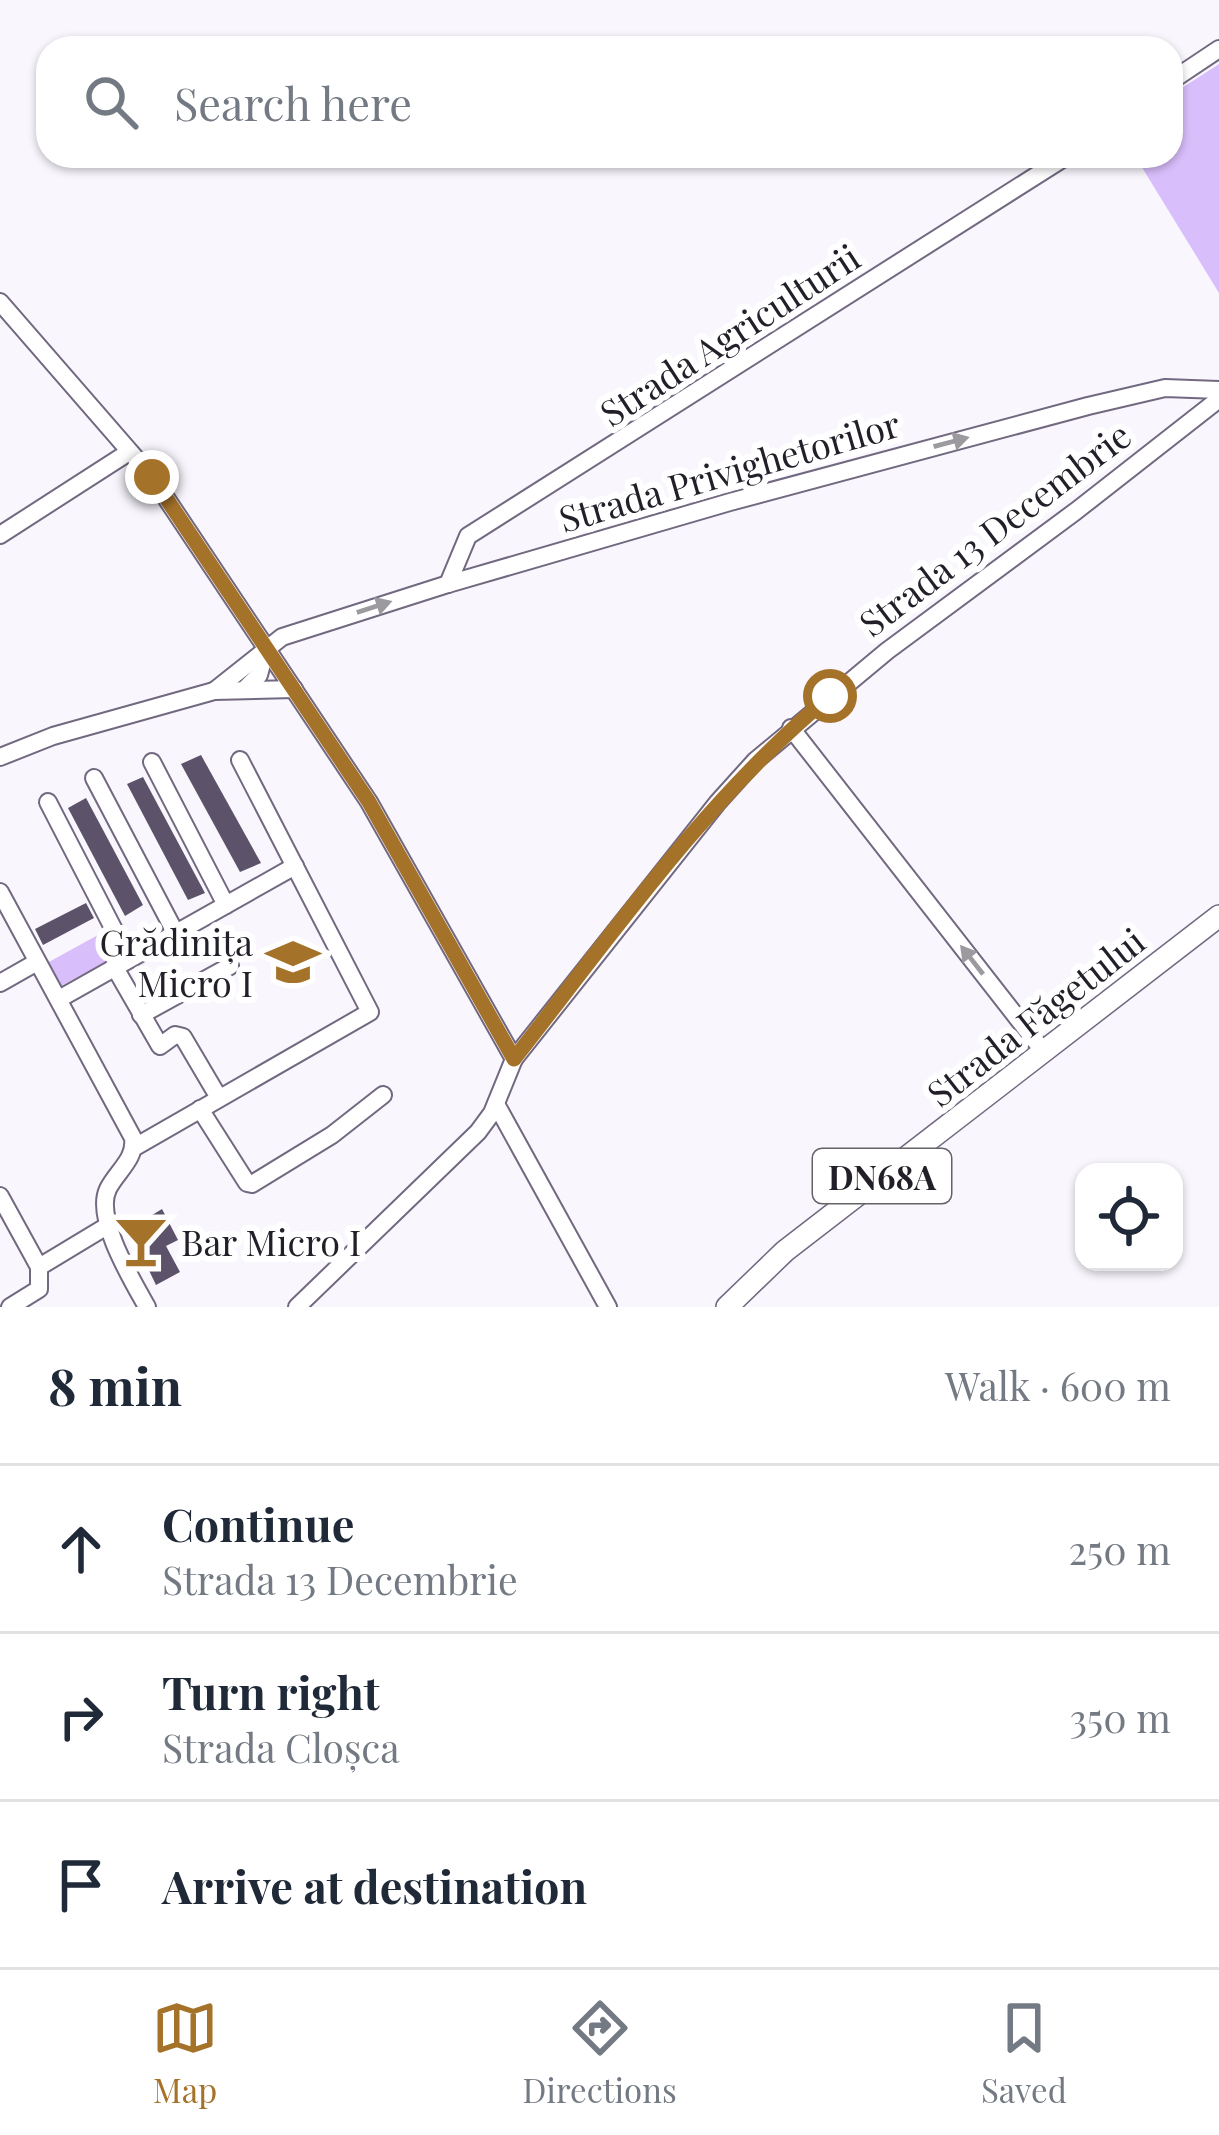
<!DOCTYPE html>
<meta charset="utf-8">
<style>
:root{--surface:#fff;--page:#f2f2f3;--text:#1f2937;--muted:#747a83;--line:#e0e1e3;--accent:#a57229}
body{margin:0;font-family:"Playfair Display",serif;background:var(--page);color:var(--text)}
.controls{position:absolute;right:36px;bottom:36px;display:grid;overflow:hidden;border-radius:24px;box-shadow:0 3px 9px #0004}
.controls button{width:108px;height:108px;display:grid;place-items:center;padding:0;border:0;border-bottom:3px solid var(--line);background:var(--surface);color:var(--text);font:60px sans-serif}
.stop{position:absolute;width:36px;height:36px;margin:-27px;border:9px solid #a57229;border-radius:50%;background:#fff}
.stop.end{background:#a57229;border-color:#fff;box-shadow:0 3px 12px #0008}
.list{margin:0;padding:0;list-style:none}
h2{display:flex;justify-content:space-between;align-items:center;height:156px;margin:0;padding:0 48px;font-size:51px}
h2 small{font-size:39px;font-weight:400;color:var(--muted)}
.list li{display:grid;grid-template-columns:78px 1fr auto;gap:36px;align-items:center;box-sizing:border-box;height:168px;padding:0 48px;border-top:3px solid var(--line)}
.list b{display:block;font-size:45px;white-space:nowrap}
.list p{margin:0;font-size:39px;white-space:nowrap;color:var(--muted)}
.list em{font-size:39px;font-style:normal;color:var(--muted)}
.icon{flex:none;width:66px;height:66px;fill:none;stroke:currentColor;stroke-width:2;stroke-linecap:round;stroke-linejoin:round}
.map{position:relative;flex:none;width:1219px;height:1307px;overflow:hidden}
.search{position:absolute;background:var(--surface);box-shadow:0 3px 9px #0004;left:36px;right:36px;top:36px;height:132px;display:flex;align-items:center;gap:30px;box-sizing:border-box;padding:0 42px;border-radius:36px;color:var(--muted);font-size:45px}
.sheet{height:660px;background:var(--surface)}
nav{display:flex;justify-content:space-around;align-items:center;box-sizing:border-box;height:168px;border-top:3px solid var(--line);background:var(--surface);font-size:33px;color:var(--muted)}
nav a{display:grid;justify-items:center;gap:6px}
nav .on{color:var(--accent)}
.map>svg:first-child{display:block}
.green{fill:#d9befc}
.building{fill:#5c5269}
.lines{fill:none;stroke-linecap:round;stroke-linejoin:round}
.minor-casing{stroke:#726880;stroke-width:20}
.major-casing{stroke:#726880;stroke-width:24}
.minor{stroke:#fff;stroke-width:16}
.major{stroke:#fff;stroke-width:21}
.oneway{fill:#9c9a9f}
.route{stroke:#a57229;stroke-width:15}
.labels{text-anchor:middle;dominant-baseline:central;stroke-width:12;stroke-linejoin:round;paint-order:stroke}
.shield{fill:#fff;stroke:#656269;stroke-width:3}
.shield-label{font-size:33px;font-weight:bold;fill:#231f29}
.street-label{font-size:36px;fill:#231f29;stroke:#fff}
.poi-label{font-size:36px;fill:#231f29;stroke:#fff;text-anchor:end}
</style>
<div class="map">
<svg width="1219" height="1307" viewBox="0 0 1219 1307">
<rect width="100%" height="100%" fill="#f9f7fd"/>
<!-- green -->
<g class="green">
<path d="M1219,64V293L1135,156H1171V95Z"/>
<path d="M107,930L120,954L59,987L47,963Z"/>
</g>
<!-- building -->
<g class="building">
<path d="M201,755L261,863L240,872L181,764Z"/>
<path d="M143,777L205,893L188,900L127,784Z"/>
<path d="M86,798L143,905L125,916L68,808Z"/>
<path d="M86,903L94,918L43,945L35,929Z"/>
<path d="M162,1209L178,1240L166,1246L180,1272L156,1285L129,1229Z"/>
</g>
<g class="lines">
<defs>
<g id="minor">
<path d="M1171,81L1219,49"/>
<path d="M0,302L152,477L369,802L514,1059"/>
<path d="M0,535L129,452"/>
<path d="M448,584L468,536L1067,156"/>
<path d="M245,689L259,675L266,649"/>
<path d="M214,691L282,637L448,584L730,502L1088,406L1165,388L1219,390"/>
<path d="M791,728L1044,1052"/>
<path d="M0,757L53,736L214,691L294,689"/>
<path d="M152,762L226,905"/>
<path d="M94,778L175,932"/>
<path d="M48,802L128,957"/>
<path d="M0,892L133,1138C136,1159 117,1171 108,1189C94,1218 132,1280 147,1307"/>
<path d="M114,966L160,1046L175,1035L183,1037L219,1098"/>
<path d="M0,983L37,962"/>
<path d="M59,999L295,866"/>
<path d="M141,1015L230,966"/>
<path d="M496,1104L608,1307"/>
<path d="M200,1109L247,1183L252,1184L332,1135L383,1095"/>
<path d="M135,1147L370,1012L240,760"/>
<path d="M0,1196L39,1267"/>
<path d="M39,1267L107,1226"/>
<path d="M10,1307L39,1289V1267"/>
<path d="M297,1307L478,1132L492,1113L514,1059L718,802L755,761L887,651L1076,511L1219,399"/>
</g>
<path id="major" d="M727,1307L785,1251L1219,916"/>
</defs>
<!-- minor casing -->
<use href="#minor" class="minor-casing"/>
<!-- major casing -->
<use href="#major" class="major-casing"/>
<!-- minor -->
<use href="#minor" class="minor"/>
<!-- major -->
<use href="#major" class="major"/>
</g>
<!-- one-way arrows -->
<defs><path id="oneway-solid" d="M-6-.8H1V-3.2L6.5 0L1 3.2V.8H-6Z" transform="scale(3)"/></defs>
<g class="oneway">
<use href="#oneway-solid" transform="translate(951 442) rotate(-15)"/>
<use href="#oneway-solid" transform="translate(374 607) rotate(-18)"/>
<use href="#oneway-solid" transform="translate(972 960) rotate(-128)"/>
</g>
<g class="lines">
<!-- route -->
<path class="route" d="M152,477L369,802L514,1059C613,933 706,799 830,696"/>
</g>
<!-- icons -->
<defs>
<symbol id="school-bare" viewBox="-9 -9 18 18"><path d="M0-5L7-2L0 1L-7-2ZM-4 1L0 2.5L4 1V4Q0 6-4 4Z" fill="#a57229" stroke="#fff" stroke-width="2.5" paint-order="stroke"/></symbol>
<symbol id="bar-bare" viewBox="-9 -9 18 18"><path d="M-6-5H6L.8 .8V4.5H3.5V6h-7V4.5H-.8V.8Z" fill="#a57229" stroke="#fff" stroke-width="2.5" paint-order="stroke"/></symbol>
</defs>
<g fill-rule="evenodd">
<use href="#school-bare" x="255" y="924" width="76" height="76"/>
<use href="#bar-bare" x="103" y="1203" width="76" height="76"/>
</g>
<g class="labels">
<!-- shield labels -->
<rect class="shield" x="813" y="1149" width="138" height="54" rx="9"/>
<g class="shield-label">
<text x="882" y="1176">DN68A</text>
</g>
<!-- street labels -->
<g class="street-label">
<text transform="translate(729 334) rotate(-33)">Strada Agriculturii</text>
<text transform="translate(729 470) rotate(-16)">Strada Privighetorilor</text>
<text transform="translate(994 528) rotate(-37)">Strada 13 Decembrie</text>
<text transform="translate(1035 1016) rotate(-38)">Strada Făgetului</text>
</g>
<!-- poi labels -->
<g class="poi-label">
<text x="253" y="941">Grădinița<tspan x="253" dy="41">Micro I</tspan></text>
<text x="181" y="1241" text-anchor="start">Bar Micro I</text>
</g>
</g>
</svg>
<div class="controls">
<button><svg class="icon" aria-label="locate" viewBox="0 0 24 24"><circle cx="12" cy="12" r="6"/><path d="M12 2v4M12 18v4M2 12h4M18 12h4"/></svg></button>
</div>
<div class="stop" style="left:830px;top:696px"></div>
<div class="stop end" style="left:152px;top:477px"></div>
<div class="search"><svg class="icon" aria-label="search" viewBox="0 0 24 24"><circle cx="10" cy="10" r="6"/><path d="M15 15l6 6"/></svg>Search here</div>
</div>
<section class="sheet">
<h2>8 min<small>Walk · 600 m</small></h2>
<ul class="list">
<li><svg class="icon" aria-label="ahead" viewBox="0 0 24 24"><path d="M12 20V5M6 11l6-6 6 6"/></svg><div><b>Continue</b><p>Strada 13 Decembrie</p></div><em>250 m</em></li>
<li><svg class="icon" aria-label="right" viewBox="0 0 24 24"><path d="M7 20v-9h11M14 6l5 5-5 5"/></svg><div><b>Turn right</b><p>Strada Cloșca</p></div><em>350 m</em></li>
<li><svg class="icon" aria-label="arrive" viewBox="0 0 24 24"><path d="M6 21V4h12l-3 4 3 4H6"/></svg><div><b>Arrive at destination</b></div></li>
</ul>
</section>
<nav>
<a class="on"><svg class="icon" aria-label="map" viewBox="0 0 24 24"><path d="M3 6l6-2 6 2 6-2v14l-6 2-6-2-6 2zM9 4v14M15 6v14"/></svg>Map</a>
<a><svg class="icon" aria-label="directions" viewBox="0 0 24 24"><path d="M12 3l9 9-9 9-9-9zM9 14v-3h6M13 9l2 2-2 2"/></svg>Directions</a>
<a><svg class="icon" aria-label="saved" viewBox="0 0 24 24"><path d="M7 4h10v16l-5-4-5 4z"/></svg>Saved</a>
</nav>
